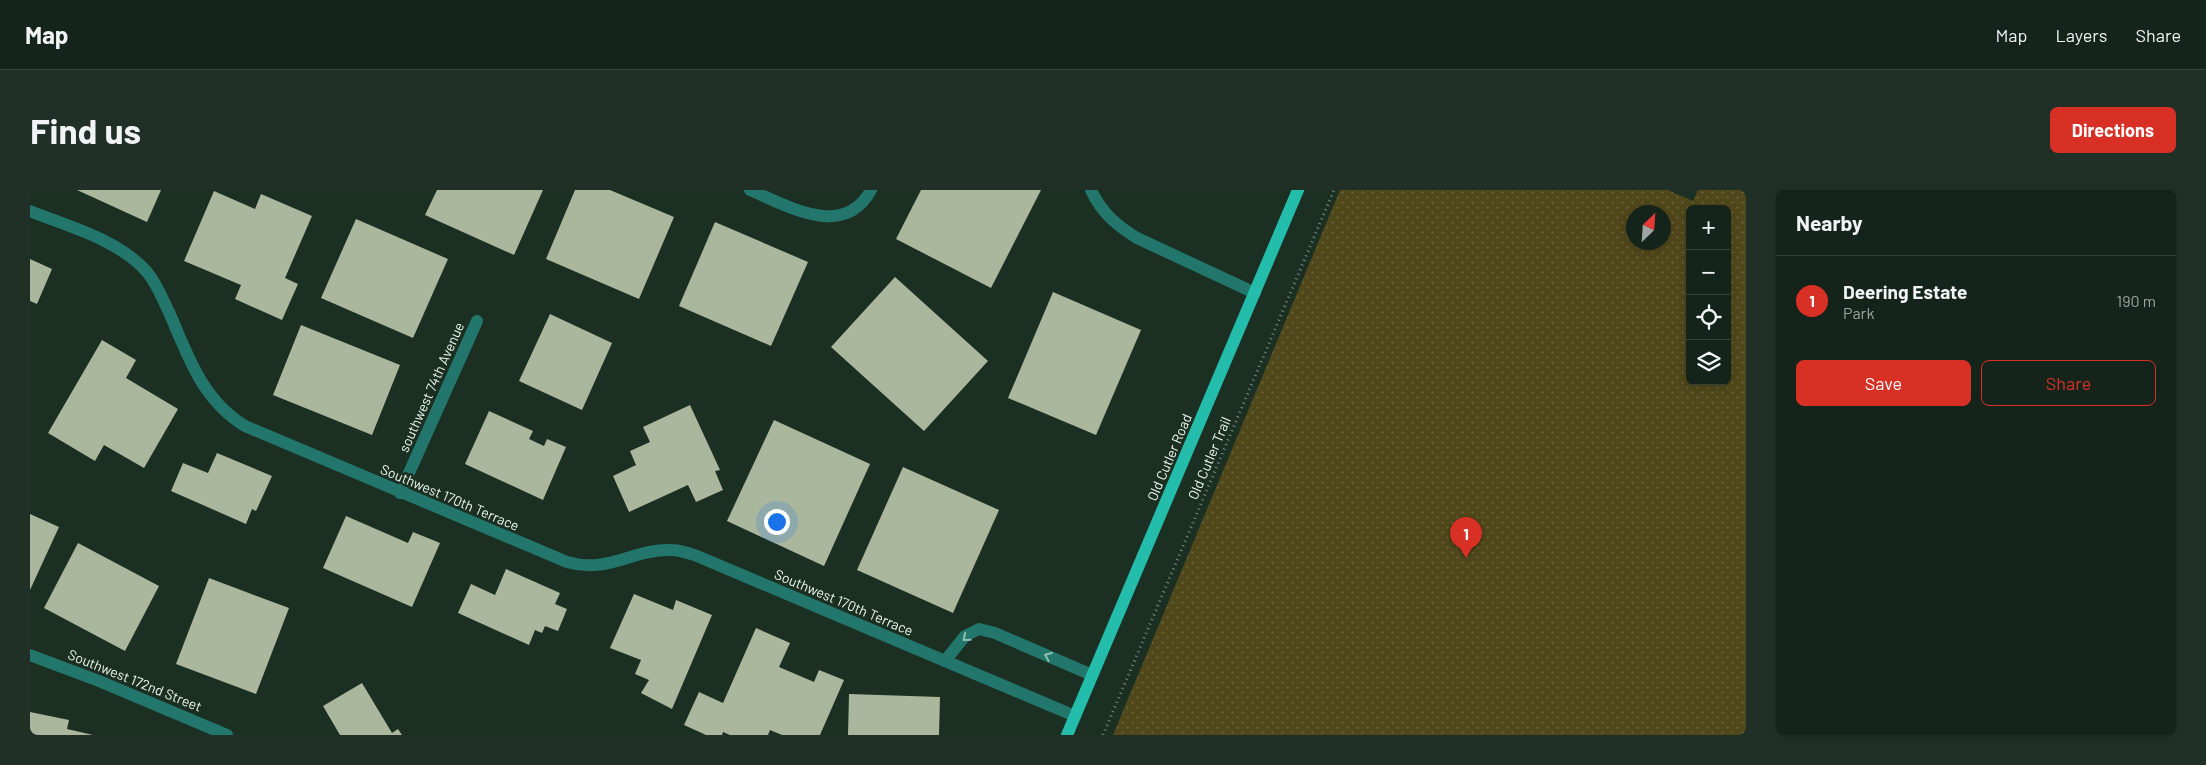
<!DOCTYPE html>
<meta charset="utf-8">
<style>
:root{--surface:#14241a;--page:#213027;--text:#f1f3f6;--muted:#9da4a2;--line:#334139;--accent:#d93025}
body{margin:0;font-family:Barlow,sans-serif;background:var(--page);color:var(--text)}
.controls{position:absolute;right:15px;top:15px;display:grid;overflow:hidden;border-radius:8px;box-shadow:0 2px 8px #0003}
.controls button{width:45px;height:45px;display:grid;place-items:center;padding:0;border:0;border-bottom:1px solid var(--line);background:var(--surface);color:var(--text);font:25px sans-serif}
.compass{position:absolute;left:1596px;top:15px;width:45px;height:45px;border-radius:50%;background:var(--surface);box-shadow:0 2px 8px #0003;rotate:25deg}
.you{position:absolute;left:746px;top:331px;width:18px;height:18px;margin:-12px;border:4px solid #fff;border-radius:50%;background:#1a73e8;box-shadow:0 0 0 8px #1a73e833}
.badge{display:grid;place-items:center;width:32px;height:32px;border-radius:50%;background:var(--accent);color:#fff;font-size:16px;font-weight:700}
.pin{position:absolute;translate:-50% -41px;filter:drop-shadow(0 1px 2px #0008)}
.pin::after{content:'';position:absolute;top:26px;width:18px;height:15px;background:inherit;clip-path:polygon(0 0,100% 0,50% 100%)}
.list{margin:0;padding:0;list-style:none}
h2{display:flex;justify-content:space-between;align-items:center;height:65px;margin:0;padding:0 20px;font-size:21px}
h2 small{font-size:16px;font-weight:400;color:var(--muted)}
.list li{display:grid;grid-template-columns:32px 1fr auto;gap:15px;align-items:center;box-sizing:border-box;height:90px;padding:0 20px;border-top:1px solid var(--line)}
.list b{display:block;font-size:19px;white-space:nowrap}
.list p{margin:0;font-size:16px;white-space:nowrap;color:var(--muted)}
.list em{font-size:16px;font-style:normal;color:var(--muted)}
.actions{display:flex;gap:10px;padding:15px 20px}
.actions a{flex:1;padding:11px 0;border:1px solid var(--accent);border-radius:8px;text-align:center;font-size:18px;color:var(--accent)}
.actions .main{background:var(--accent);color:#fff}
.icon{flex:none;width:28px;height:28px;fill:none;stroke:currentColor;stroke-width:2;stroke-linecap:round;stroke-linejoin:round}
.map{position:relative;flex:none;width:1716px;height:545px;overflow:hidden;border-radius:8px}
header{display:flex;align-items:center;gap:30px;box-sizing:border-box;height:70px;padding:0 25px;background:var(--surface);border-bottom:1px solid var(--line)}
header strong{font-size:24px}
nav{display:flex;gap:28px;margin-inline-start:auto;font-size:18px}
.intro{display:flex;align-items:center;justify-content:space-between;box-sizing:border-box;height:120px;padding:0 30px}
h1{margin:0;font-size:35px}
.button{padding:12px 22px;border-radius:8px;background:var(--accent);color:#fff;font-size:18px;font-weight:700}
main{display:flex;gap:30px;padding:0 30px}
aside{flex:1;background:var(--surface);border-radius:8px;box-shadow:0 2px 8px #0003}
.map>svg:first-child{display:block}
.park{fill:url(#park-dots);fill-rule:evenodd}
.building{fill:#abb79d}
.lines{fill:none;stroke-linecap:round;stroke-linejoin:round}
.path{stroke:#7a8b7f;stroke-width:3;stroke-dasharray:1 4;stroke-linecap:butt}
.minor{stroke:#22766b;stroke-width:12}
.major{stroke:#24bcaa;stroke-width:12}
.oneway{stroke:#90beb3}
.labels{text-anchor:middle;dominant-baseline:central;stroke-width:5;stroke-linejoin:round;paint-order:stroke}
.street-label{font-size:14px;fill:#eaf8ee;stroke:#1b3022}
</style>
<header>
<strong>Map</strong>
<nav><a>Map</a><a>Layers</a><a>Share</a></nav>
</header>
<div class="intro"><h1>Find us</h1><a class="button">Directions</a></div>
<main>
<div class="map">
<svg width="1716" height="545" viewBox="0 0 1716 545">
<defs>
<pattern id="park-dots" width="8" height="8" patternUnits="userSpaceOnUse" patternTransform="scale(1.25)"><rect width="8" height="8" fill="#50481a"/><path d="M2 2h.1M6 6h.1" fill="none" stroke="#69633c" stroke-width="1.8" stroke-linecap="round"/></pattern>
</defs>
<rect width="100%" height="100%" fill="#1b3022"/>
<!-- park -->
<path class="park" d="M1310,0H1638L1663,11L1668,0H1716V545H1083ZM1660,19H1697V191H1660ZM1604,22H1634V52H1604Z"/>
<!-- building -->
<g class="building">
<path d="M47,0H131L117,32Z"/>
<path d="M407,0H513L484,65L395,25Z"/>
<path d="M545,0H580L644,27L609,109L516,69Z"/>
<path d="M891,0H1011L961,98L866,49Z"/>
<path d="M184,1L225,19L231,4L282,26L255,88L268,94L252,130L205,109L211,95L154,71Z"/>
<path d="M326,29L418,69L383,148L291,108Z"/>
<path d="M685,32L778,72L741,156L649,116Z"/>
<path d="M0,69L22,79L7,114L0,111Z"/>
<path d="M865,87L958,171L894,241L801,157Z"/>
<path d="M1023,102L1111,140L1066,245L978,208Z"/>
<path d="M520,124L582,153L552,220L489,191Z"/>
<path d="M271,135L370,175L342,245L243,205Z"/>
<path d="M72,150L106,170L96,188L148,219L114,278L74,255L65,271L18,243Z"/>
<path d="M660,215L690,280L685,281L693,300L666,312L658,295L599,322L583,286L606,275L600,261L620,252L613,237Z"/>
<path d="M459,221L503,241L499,249L514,256L517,249L536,257L513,310L435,274Z"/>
<path d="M744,230L840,274L794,376L697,331Z"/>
<path d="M187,263L242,286L226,321L222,319L216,334L141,301L153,273L178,283Z"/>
<path d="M873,277L969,320L923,423L827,380Z"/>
<path d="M0,324L29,337L0,400Z"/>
<path d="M316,326L378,353L383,342L410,353L382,417L293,378Z"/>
<path d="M48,353L129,396L95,461L14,418Z"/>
<path d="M476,379L530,403L525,414L537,419L528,441L515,436L512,443L505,440L499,455L428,423L441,394L465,405Z"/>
<path d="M179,388L259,418L226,504L146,474Z"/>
<path d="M604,404L643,420L646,410L682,425L642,519L611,503L619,490L605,484L611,470L580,458Z"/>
<path d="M726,438L760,453L749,477L784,492L789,480L814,490L790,545H752L740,540L738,545H700L693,542L692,545H676L654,535L669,502L693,513Z"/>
<path d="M332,493L362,543L368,539L372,545H310L293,516Z"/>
<path d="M819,504L910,507L909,545H818Z"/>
<path d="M0,522L39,530L37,539L63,545H0Z"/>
</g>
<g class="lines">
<!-- path -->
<path class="path" d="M1073,545L1304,0"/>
<!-- minor -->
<g class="minor">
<path d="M720,0C758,16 814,50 841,0"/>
<path d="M1061,0C1071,22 1086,35 1107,48L1225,103"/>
<path d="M0,21C39,37 88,49 117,82C127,94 132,108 139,122C158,166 172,210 215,236L537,372C578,384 603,359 641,360C650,360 658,363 667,366L1045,526"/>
<path d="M370,303L447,131"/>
<path d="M0,465L69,491L197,545"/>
<path d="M915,471L935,446L949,439L965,443L1062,485"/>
</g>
<!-- major -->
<path class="major" d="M1037,545L1268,0"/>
</g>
<!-- one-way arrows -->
<defs><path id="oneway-chevron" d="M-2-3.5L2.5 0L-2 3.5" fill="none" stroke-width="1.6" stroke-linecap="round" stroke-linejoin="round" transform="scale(1.25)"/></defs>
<g class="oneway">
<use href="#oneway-chevron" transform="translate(936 448) rotate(141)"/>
<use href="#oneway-chevron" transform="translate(1018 466) rotate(-157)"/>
</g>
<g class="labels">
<!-- street labels -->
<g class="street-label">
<text transform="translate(401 197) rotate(-66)">southwest 74th Avenue</text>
<text transform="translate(1139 267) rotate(-67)">Old Cutler Road</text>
<text transform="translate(1179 268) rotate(-67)">Old Cutler Trail</text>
<text transform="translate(420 307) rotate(23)">Southwest 170th Terrace</text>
<text transform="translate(814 412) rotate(23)">Southwest 170th Terrace</text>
<text transform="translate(105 490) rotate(22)">Southwest 172nd Street</text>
</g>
</g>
</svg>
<div class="controls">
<button>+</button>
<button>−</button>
<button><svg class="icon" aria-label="locate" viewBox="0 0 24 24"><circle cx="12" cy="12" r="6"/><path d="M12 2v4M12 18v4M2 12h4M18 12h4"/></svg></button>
<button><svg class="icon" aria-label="layers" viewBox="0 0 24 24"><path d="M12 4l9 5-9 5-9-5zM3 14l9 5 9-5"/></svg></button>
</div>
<svg class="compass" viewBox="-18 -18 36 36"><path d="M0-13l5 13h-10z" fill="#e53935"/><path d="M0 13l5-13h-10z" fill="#9da4a2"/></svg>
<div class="you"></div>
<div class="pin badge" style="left:1436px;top:368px">1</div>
</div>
<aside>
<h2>Nearby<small></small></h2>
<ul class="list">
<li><span class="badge">1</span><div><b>Deering Estate</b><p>Park</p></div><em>190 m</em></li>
</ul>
<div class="actions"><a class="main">Save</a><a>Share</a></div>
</aside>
</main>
